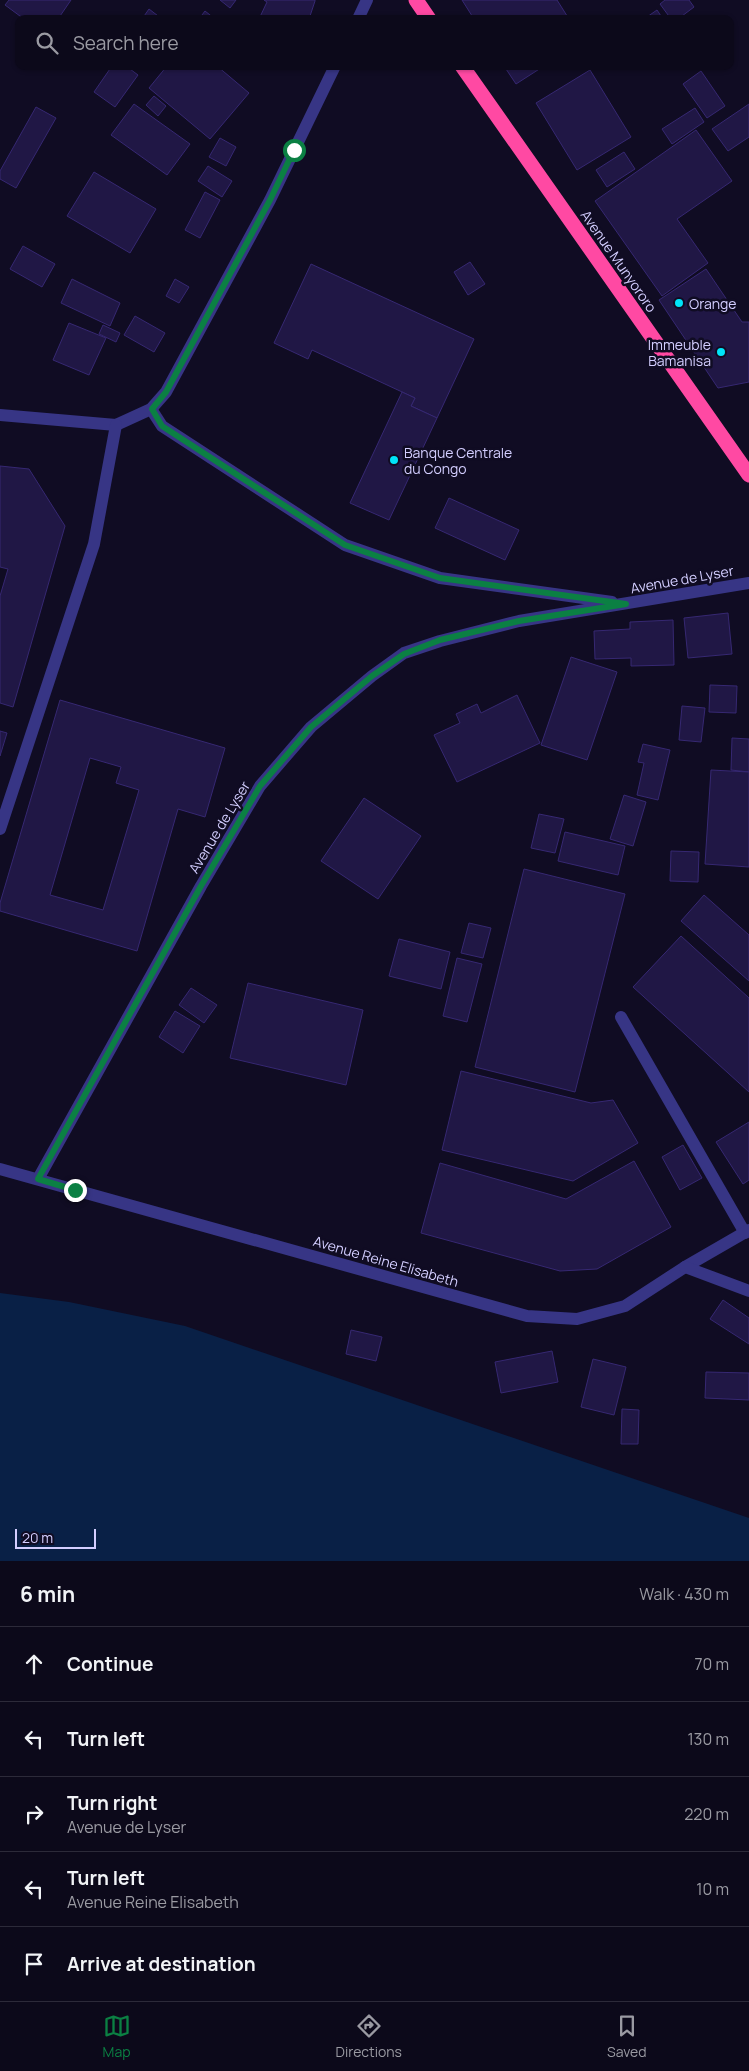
<!DOCTYPE html>
<meta charset="utf-8">
<style>
:root{--surface:#0c091a;--page:#1a1727;--text:#f1f3f6;--muted:#9a9aa2;--line:#2c2a39;--accent:#0b8043}
body{margin:0;font-family:Manrope,sans-serif;background:var(--page);color:var(--text)}
.scale{position:absolute;left:15px;bottom:12px;width:81px;box-sizing:border-box;padding-left:5px;border:2px solid #d3ceff;border-top:0;font-size:14px;line-height:18px;white-space:nowrap;color:#d3ceff;-webkit-text-stroke:4px #100c23;paint-order:stroke}
.stop{position:absolute;width:15px;height:15px;margin:-11px;border:4px solid #0b8043;border-radius:50%;background:#fff}
.stop.end{background:#0b8043;border-color:#fff;box-shadow:0 1px 5px #0008}
.list{margin:0;padding:0;list-style:none}
h2{display:flex;justify-content:space-between;align-items:center;height:65px;margin:0;padding:0 20px;font-size:21px}
h2 small{font-size:16px;font-weight:400;color:var(--muted)}
.list li{display:grid;grid-template-columns:32px 1fr auto;gap:15px;align-items:center;box-sizing:border-box;height:75px;padding:0 20px;border-top:1px solid var(--line)}
.list b{display:block;font-size:19px;white-space:nowrap}
.list p{margin:0;font-size:16px;white-space:nowrap;color:var(--muted)}
.list em{font-size:16px;font-style:normal;color:var(--muted)}
.icon{flex:none;width:28px;height:28px;fill:none;stroke:currentColor;stroke-width:2;stroke-linecap:round;stroke-linejoin:round}
.map{position:relative;flex:none;width:749px;height:1561px;overflow:hidden}
.search{position:absolute;background:var(--surface);box-shadow:0 1px 4px #0004;left:15px;right:15px;top:15px;height:55px;display:flex;align-items:center;gap:12px;box-sizing:border-box;padding:0 18px;border-radius:10px;color:var(--muted);font-size:19px}
.sheet{height:440px;background:var(--surface)}
nav{display:flex;justify-content:space-around;align-items:center;box-sizing:border-box;height:70px;border-top:1px solid var(--line);background:var(--surface);font-size:14px;color:var(--muted)}
nav a{display:grid;justify-items:center;gap:2px}
nav .on{color:var(--accent)}
.map>svg:first-child{display:block}
.water{fill:#092046}
.building{fill:#201745;stroke:#362872;fill-rule:evenodd}
.lines{fill:none;stroke-linecap:round;stroke-linejoin:round}
.minor{stroke:#373585;stroke-width:12}
.highway{stroke:#ff49a3;stroke-width:15}
.route{stroke:#0b8043;stroke-width:6}
.poi-dot{fill:#00e4f9;stroke:#100c23;stroke-width:2}
.labels{text-anchor:middle;dominant-baseline:central;stroke-width:5;stroke-linejoin:round;paint-order:stroke}
.street-label{font-size:14px;fill:#d3ceff;stroke:#100c23}
.poi-label{font-size:14px;fill:#d3ceff;stroke:#100c23;text-anchor:start}
</style>
<div class="map">
<svg width="749" height="1561" viewBox="0 0 749 1561">
<rect width="100%" height="100%" fill="#100c23"/>
<!-- water -->
<path class="water" d="M0,1293L69,1302L185,1326L749,1518V1561H0Z"/>
<!-- building -->
<g class="building">
<path d="M9,0H71L58,19H24L5,5Z"/>
<path d="M220,0H236L230,8Z"/>
<path d="M264,0H315V1L309,19H259L267,2Z"/>
<path d="M462,0H557L569,19H474Z"/>
<path d="M665,0H689L694,7L678,19H671L660,4Z"/>
<path d="M149,9L162,19H142Z"/>
<path d="M657,10L663,19H644Z"/>
<path d="M205,11L215,19H199Z"/>
<path d="M112,66H126L138,75L115,107L94,92Z"/>
<path d="M167,66H217L249,93L210,139L149,88Z"/>
<path d="M504,66H544L516,84Z"/>
<path d="M590,70L631,137L577,170L536,103Z"/>
<path d="M701,71L725,106L707,118L683,84Z"/>
<path d="M154,96L166,106L158,116L146,105Z"/>
<path d="M134,104L190,144L167,175L111,135Z"/>
<path d="M749,104V137L728,151L712,129Z"/>
<path d="M36,107L56,118L16,188L0,179V171Z"/>
<path d="M695,108L704,122L672,144L662,129Z"/>
<path d="M696,130L732,181L677,219L708,263L662,296L595,201Z"/>
<path d="M220,138L236,147L226,166L209,157Z"/>
<path d="M624,152L635,169L607,187L596,170Z"/>
<path d="M208,166L232,181L222,197L198,181Z"/>
<path d="M94,172L156,209L130,253L67,216Z"/>
<path d="M205,192L220,200L200,238L185,230Z"/>
<path d="M23,246L55,264L42,287L10,269Z"/>
<path d="M470,262L485,284L468,295L454,272Z"/>
<path d="M311,264L474,339L437,418L411,406L415,398L312,350L308,359L274,343Z"/>
<path d="M706,269L742,322H749V382L718,388L659,300Z"/>
<path d="M72,279L120,303L110,326L61,303Z"/>
<path d="M175,279L189,287L179,303L166,296Z"/>
<path d="M135,316L165,333L154,352L124,335Z"/>
<path d="M69,323L106,338L89,375L53,360Z"/>
<path d="M103,325L120,333L116,342L99,334Z"/>
<path d="M402,392L415,398L411,406L437,418L389,520L350,503Z"/>
<path d="M0,466L29,469L65,526L13,707L0,703V596L8,569L0,567Z"/>
<path d="M449,498L519,530L505,560L435,528Z"/>
<path d="M728,613L732,654L688,658L684,618Z"/>
<path d="M673,620L674,665L631,666V658L595,659L594,631L630,629V622Z"/>
<path d="M571,657L617,672L587,760L541,745Z"/>
<path d="M710,685L737,686L736,713L709,712Z"/>
<path d="M517,695L540,743L457,782L434,735L460,723L456,714L477,704L481,713Z"/>
<path d="M60,700L225,748L205,817L178,809L137,951L0,911V903ZM90,758L121,767L116,783L139,790L103,910L50,895Z"/>
<path d="M682,706L705,708L701,742L679,740Z"/>
<path d="M0,731L7,733L0,756Z"/>
<path d="M732,738L749,739V772L731,770Z"/>
<path d="M643,744L670,750L658,800L637,795L644,763L638,762Z"/>
<path d="M711,770L749,772V867L705,864Z"/>
<path d="M624,795L646,802L633,846L610,839Z"/>
<path d="M364,798L421,836L378,899L321,861Z"/>
<path d="M539,814L564,819L555,853L531,848Z"/>
<path d="M565,832L625,846L618,875L558,861Z"/>
<path d="M671,851L699,852L698,882L670,881Z"/>
<path d="M524,869L625,894L575,1092L475,1067Z"/>
<path d="M704,895L749,935V981L681,921Z"/>
<path d="M469,923L491,928L483,958L461,953Z"/>
<path d="M681,936L749,998V1092L633,987Z"/>
<path d="M399,939L450,952L441,989L389,976Z"/>
<path d="M457,958L482,964L467,1022L443,1016Z"/>
<path d="M248,983L363,1010L346,1085L230,1058Z"/>
<path d="M191,988L217,1005L204,1023L179,1005Z"/>
<path d="M175,1011L200,1026L183,1053L159,1037Z"/>
<path d="M461,1071L591,1103L613,1100L638,1143L573,1181L442,1150Z"/>
<path d="M749,1122V1180L743,1184L716,1142Z"/>
<path d="M683,1145L702,1178L680,1190L662,1157Z"/>
<path d="M634,1161L671,1227L597,1269L560,1271L421,1233L440,1163L566,1199Z"/>
<path d="M723,1300L749,1318V1344L710,1319Z"/>
<path d="M351,1330L382,1337L376,1361L346,1354Z"/>
<path d="M552,1351L558,1382L501,1393L495,1362Z"/>
<path d="M593,1359L626,1367L614,1415L581,1407Z"/>
<path d="M706,1372L749,1373V1400L705,1398Z"/>
<path d="M622,1409L639,1410L638,1444H621Z"/>
</g>
<g class="lines">
<!-- minor -->
<g class="minor">
<path d="M358,19L367,0"/>
<path d="M151,409L162,426L345,545L440,578L612,602"/>
<path d="M0,415L116,425L151,409L166,392L270,200L335,66"/>
<path d="M0,829L94,544L116,425"/>
<path d="M621,1017L745,1233"/>
<path d="M0,1169L527,1316L577,1319L625,1306L685,1267L749,1230"/>
<path d="M38,1179L201,886L260,786L311,727L372,676L404,653L440,641L519,621L749,583"/>
<path d="M685,1267L749,1291"/>
</g>
<!-- highway -->
<g class="highway">
<path d="M416,0L429,19"/>
<path d="M462,66L749,475"/>
</g>
</g>
<g class="lines">
<!-- route -->
<path class="route" d="M75,1190L38,1179L201,886L260,786L311,727L372,676L404,654L440,640L519,621L626,604L440,578L345,545L162,426L152,409L166,392L270,200L294,150"/>
</g>
<!-- markers -->
<g class="poi-dot">
<circle cx="679" cy="303" r="5"/>
<circle cx="721" cy="352" r="5"/>
<circle cx="394" cy="460" r="5"/>
</g>
<g class="labels">
<!-- street labels -->
<g class="street-label">
<text transform="translate(619 261) rotate(55)">Avenue Munyororo</text>
<text transform="translate(682 579) rotate(-10)">Avenue de Lyser</text>
<text transform="translate(219 827) rotate(-59)">Avenue de Lyser</text>
<text transform="translate(386 1261) rotate(16)">Avenue Reine Elisabeth</text>
</g>
<!-- poi labels -->
<g class="poi-label">
<text x="689" y="303">Orange</text>
<text x="711" y="344" text-anchor="end">Immeuble<tspan x="711" dy="16">Bamanisa</tspan></text>
<text x="404" y="452">Banque Centrale<tspan x="404" dy="16">du Congo</tspan></text>
</g>
</g>
</svg>
<div class="scale">20 m</div>
<div class="stop" style="left:294px;top:150px"></div>
<div class="stop end" style="left:75px;top:1190px"></div>
<div class="search"><svg class="icon" aria-label="search" viewBox="0 0 24 24"><circle cx="10" cy="10" r="6"/><path d="M15 15l6 6"/></svg>Search here</div>
</div>
<section class="sheet">
<h2>6 min<small>Walk · 430 m</small></h2>
<ul class="list">
<li><svg class="icon" aria-label="ahead" viewBox="0 0 24 24"><path d="M12 20V5M6 11l6-6 6 6"/></svg><div><b>Continue</b></div><em>70 m</em></li>
<li><svg class="icon" aria-label="left" viewBox="0 0 24 24"><path d="M17 20v-9H6M10 6l-5 5 5 5"/></svg><div><b>Turn left</b></div><em>130 m</em></li>
<li><svg class="icon" aria-label="right" viewBox="0 0 24 24"><path d="M7 20v-9h11M14 6l5 5-5 5"/></svg><div><b>Turn right</b><p>Avenue de Lyser</p></div><em>220 m</em></li>
<li><svg class="icon" aria-label="left" viewBox="0 0 24 24"><path d="M17 20v-9H6M10 6l-5 5 5 5"/></svg><div><b>Turn left</b><p>Avenue Reine Elisabeth</p></div><em>10 m</em></li>
<li><svg class="icon" aria-label="arrive" viewBox="0 0 24 24"><path d="M6 21V4h12l-3 4 3 4H6"/></svg><div><b>Arrive at destination</b></div></li>
</ul>
</section>
<nav>
<a class="on"><svg class="icon" aria-label="map" viewBox="0 0 24 24"><path d="M3 6l6-2 6 2 6-2v14l-6 2-6-2-6 2zM9 4v14M15 6v14"/></svg>Map</a>
<a><svg class="icon" aria-label="directions" viewBox="0 0 24 24"><path d="M12 3l9 9-9 9-9-9zM9 14v-3h6M13 9l2 2-2 2"/></svg>Directions</a>
<a><svg class="icon" aria-label="saved" viewBox="0 0 24 24"><path d="M7 4h10v16l-5-4-5 4z"/></svg>Saved</a>
</nav>
